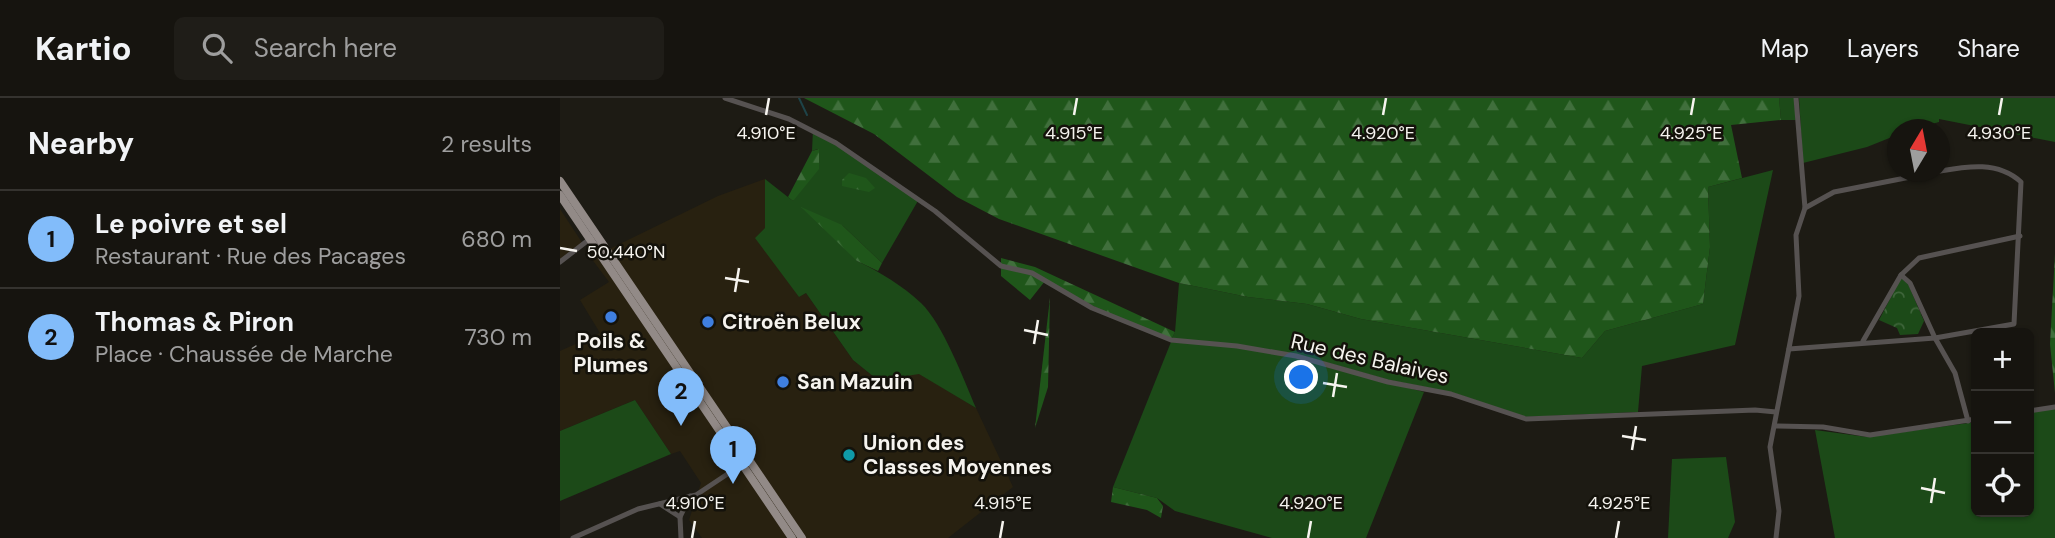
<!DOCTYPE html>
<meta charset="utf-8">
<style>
:root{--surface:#16140f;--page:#1f1d18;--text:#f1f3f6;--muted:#9e9e9e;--line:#35332f;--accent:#82bcfa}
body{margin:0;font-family:"DM Sans",sans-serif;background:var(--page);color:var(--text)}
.controls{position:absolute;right:21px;bottom:21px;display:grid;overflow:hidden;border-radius:10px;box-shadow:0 2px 5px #0004}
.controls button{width:63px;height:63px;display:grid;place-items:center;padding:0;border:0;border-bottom:2px solid var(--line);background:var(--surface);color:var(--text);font:35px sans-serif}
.compass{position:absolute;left:1327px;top:21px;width:63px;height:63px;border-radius:50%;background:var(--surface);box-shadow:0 2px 5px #0004;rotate:10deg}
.you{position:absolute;left:742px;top:280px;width:24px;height:24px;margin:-18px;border:5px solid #fff;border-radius:50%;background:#1a73e8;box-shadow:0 0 0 10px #1a73e833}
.badge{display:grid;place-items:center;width:46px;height:46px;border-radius:50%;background:var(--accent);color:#111;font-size:23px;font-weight:700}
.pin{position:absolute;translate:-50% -58px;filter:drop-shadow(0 2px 4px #0008)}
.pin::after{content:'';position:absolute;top:37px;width:24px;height:21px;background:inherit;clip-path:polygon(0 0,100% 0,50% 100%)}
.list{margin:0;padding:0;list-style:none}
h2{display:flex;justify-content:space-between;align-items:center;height:91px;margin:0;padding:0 28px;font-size:30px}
h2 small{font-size:23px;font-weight:400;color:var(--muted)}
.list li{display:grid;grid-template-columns:46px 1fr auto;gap:21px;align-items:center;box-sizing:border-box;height:98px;padding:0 28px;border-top:2px solid var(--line)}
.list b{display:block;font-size:26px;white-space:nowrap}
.list p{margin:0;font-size:23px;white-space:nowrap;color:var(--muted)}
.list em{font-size:23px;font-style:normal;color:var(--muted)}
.icon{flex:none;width:38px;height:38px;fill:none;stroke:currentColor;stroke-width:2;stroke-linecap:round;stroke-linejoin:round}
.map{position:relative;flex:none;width:1495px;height:440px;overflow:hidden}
header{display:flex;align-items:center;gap:42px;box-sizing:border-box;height:98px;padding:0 35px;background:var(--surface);border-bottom:2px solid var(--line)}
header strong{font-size:33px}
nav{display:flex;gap:38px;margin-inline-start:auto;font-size:24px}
.search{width:490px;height:63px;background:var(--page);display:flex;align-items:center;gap:18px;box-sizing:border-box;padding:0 24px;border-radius:10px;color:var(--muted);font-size:26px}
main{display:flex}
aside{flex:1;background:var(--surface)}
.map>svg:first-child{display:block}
.commercial{fill:#282110}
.grass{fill:#1c4a18}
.forest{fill:url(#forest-firs)}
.park{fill:url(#park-crowns)}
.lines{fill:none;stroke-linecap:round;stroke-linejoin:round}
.stream{stroke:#1e4348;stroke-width:2}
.street{stroke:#565251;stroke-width:5}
.primary{stroke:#928a87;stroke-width:8}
.ticks{fill:none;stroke:#f6f4ef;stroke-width:2.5}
.shop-dot{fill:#3f7fe0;stroke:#14120b;stroke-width:2.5}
.culture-dot{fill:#0f9aa8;stroke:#14120b;stroke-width:2.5}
.labels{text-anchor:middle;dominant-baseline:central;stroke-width:5;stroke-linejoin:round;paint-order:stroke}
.poi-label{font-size:21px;font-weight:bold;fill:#f6f4ef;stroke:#14120b;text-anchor:start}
.street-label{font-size:21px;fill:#f6f4ef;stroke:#14120b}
.ticks-label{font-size:18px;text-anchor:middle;fill:#f6f4ef;stroke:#14120b;stroke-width:5;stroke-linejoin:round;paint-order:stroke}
</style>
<header>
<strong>Kartio</strong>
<div class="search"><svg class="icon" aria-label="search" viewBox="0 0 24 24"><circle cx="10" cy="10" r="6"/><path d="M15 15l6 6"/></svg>Search here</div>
<nav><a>Map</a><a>Layers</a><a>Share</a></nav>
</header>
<main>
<aside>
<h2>Nearby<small>2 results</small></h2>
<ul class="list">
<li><span class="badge">1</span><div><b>Le poivre et sel</b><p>Restaurant · Rue des Pacages</p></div><em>680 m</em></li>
<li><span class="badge">2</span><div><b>Thomas &amp; Piron</b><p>Place · Chaussée de Marche</p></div><em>730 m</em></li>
</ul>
</aside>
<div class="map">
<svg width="1495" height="440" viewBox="0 0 1495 440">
<defs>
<pattern id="forest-firs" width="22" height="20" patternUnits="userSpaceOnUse" patternTransform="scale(1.75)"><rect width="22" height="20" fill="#1f561a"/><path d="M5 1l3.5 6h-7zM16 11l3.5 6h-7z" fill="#406f3c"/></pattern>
<pattern id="park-crowns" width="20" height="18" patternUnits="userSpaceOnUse" patternTransform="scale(1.75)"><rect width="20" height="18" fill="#1c4a18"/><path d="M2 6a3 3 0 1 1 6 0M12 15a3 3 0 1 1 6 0" fill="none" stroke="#3e653a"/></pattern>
</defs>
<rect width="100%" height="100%" fill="#1d1b14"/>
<!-- commercial -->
<g class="commercial">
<path d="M205,81V131L239,199L246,195L293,262L314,279L359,275L416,310L453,389L388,440H142L129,422L141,385L120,353L111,356L75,302L0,333V253L40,235L20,202L49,184L31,160L158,98Z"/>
<path d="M0,111L23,146L0,164Z"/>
</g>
<!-- grass -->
<g class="grass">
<path d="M1219,0H1234L1236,22H1221Z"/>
<path d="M1239,0H1495V44L1379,21V24L1354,31L1338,32L1337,37L1307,49L1243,65Z"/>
<path d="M253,31L359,101L322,165L282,127L297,163C320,174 343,188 361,205C383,226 404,282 416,310L359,276L340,279L318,290L314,279L293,262L246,195L239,199L195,140L205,130V81L233,103L258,51L252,53Z"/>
<path d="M1213,72L1175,247L1082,268L1078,314L966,319L891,294L829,282L744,258L611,242L615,234L619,185L688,199L747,206L801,221L1022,260L1045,233L1143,206L1150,149L1148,89Z"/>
<path d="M611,244L676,249L735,260L864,294L806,440H712L615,413L597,400L553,389Z"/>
<path d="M75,302L111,356L0,403V333Z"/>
<path d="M1495,310V440H1275L1255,332L1307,339L1416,324V414H1469V315Z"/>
<path d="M1166,359L1175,424L1168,440H1108L1112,361Z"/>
</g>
<!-- forest -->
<g class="forest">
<path d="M244,0H1219L1221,22L1171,27L1182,80L1148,89L1150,149L1143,206L1045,233L1022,260L801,221L747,206L688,199L619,185L439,121L397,99L314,36Z"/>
<path d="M259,51V71L233,103L228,99L252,53Z"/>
<path d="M289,75L306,80L315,90L309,94L282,88V82Z"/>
<path d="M241,109L282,127L322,165L318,173L297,163Z"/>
<path d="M1495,156V295L1490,246Z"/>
<path d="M441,160L475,169L615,234L611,242L576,230L485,183L470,202L441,178Z"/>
<path d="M490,200L488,289L475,330Z"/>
<path d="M553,389L597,400L603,408L601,420L587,412L551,404Z"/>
</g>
<!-- park -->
<path class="park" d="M1341,180L1348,186L1364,223L1358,236L1340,237L1337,230L1319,222Z"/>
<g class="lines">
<!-- stream -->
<path class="stream" d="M239,0L247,17"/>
<!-- street -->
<g class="street">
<path d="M165,0L229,21L276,45L375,113L441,168L472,175L532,210L611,242L677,248L736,258L828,284L891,296L966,321L1195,312L1216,314"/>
<path d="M1236,0L1245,110"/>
<path d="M0,164L31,140"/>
<path d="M1341,177L1350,185L1375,240L1395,275L1408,323"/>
<path d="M1303,243L1341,177L1359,160L1460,138"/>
<path d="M1229,251L1375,240L1454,226L1461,84C1438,63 1408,68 1380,73"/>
<path d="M1469,313L1495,309"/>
<path d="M1215,328L1263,329L1310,337L1416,321"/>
<path d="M100,406L120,419"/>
<path d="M13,440L78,411L136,397L184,365"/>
<path d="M121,440L120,419L130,398"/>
<path d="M1216,440L1219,413L1210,349L1239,198L1236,137L1245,110L1274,94L1376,74"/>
</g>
<!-- primary -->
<g class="primary">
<path d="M0,83L242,440"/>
<path d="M0,97L232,440"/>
</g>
</g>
<!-- ticks -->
<path class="ticks" d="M206,17L209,0M514,17L517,0M823,17L826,0M1131,17L1134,0M1439,17L1442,0M0,150L17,153M165,180L189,184M175,194L179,170M464,232L488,237M474,246L478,222M763,285L787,289M773,299L777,275M1062,338L1086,342M1072,352L1076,328M1361,390L1385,395M1371,405L1375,380M132,440L135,423M440,440L443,423M748,440L751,423M1056,440L1059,423"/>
<!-- markers -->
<g class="shop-dot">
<circle cx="51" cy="219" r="7"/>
<circle cx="148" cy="224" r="7"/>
<circle cx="223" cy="284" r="7"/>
</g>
<circle class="culture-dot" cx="289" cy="357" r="7"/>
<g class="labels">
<!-- poi labels -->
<g class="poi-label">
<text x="162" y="224">Citroën Belux</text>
<text x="51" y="243" text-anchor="middle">Poils &amp;<tspan x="51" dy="24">Plumes</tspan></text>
<text x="237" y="284">San Mazuin</text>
<text x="303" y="345">Union des<tspan x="303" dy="24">Classes Moyennes</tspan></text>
</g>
<!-- street labels -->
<g class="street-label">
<text transform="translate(810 261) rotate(13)">Rue des Balaives</text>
</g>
</g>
<g class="ticks-label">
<text x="206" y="41">4.910°E</text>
<text x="514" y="41">4.915°E</text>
<text x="823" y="41">4.920°E</text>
<text x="1131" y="41">4.925°E</text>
<text x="1439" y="41">4.930°E</text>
<text x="66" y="160">50.440°N</text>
<text x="135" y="411">4.910°E</text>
<text x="443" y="411">4.915°E</text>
<text x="751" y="411">4.920°E</text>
<text x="1059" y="411">4.925°E</text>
</g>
</svg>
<div class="controls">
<button>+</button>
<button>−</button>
<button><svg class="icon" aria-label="locate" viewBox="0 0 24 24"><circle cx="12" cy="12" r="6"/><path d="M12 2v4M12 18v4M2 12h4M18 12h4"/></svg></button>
</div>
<svg class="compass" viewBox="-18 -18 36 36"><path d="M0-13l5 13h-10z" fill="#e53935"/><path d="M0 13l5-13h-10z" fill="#9e9e9e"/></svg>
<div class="you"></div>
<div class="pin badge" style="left:173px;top:386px">1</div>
<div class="pin badge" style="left:121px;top:328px">2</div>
</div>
</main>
